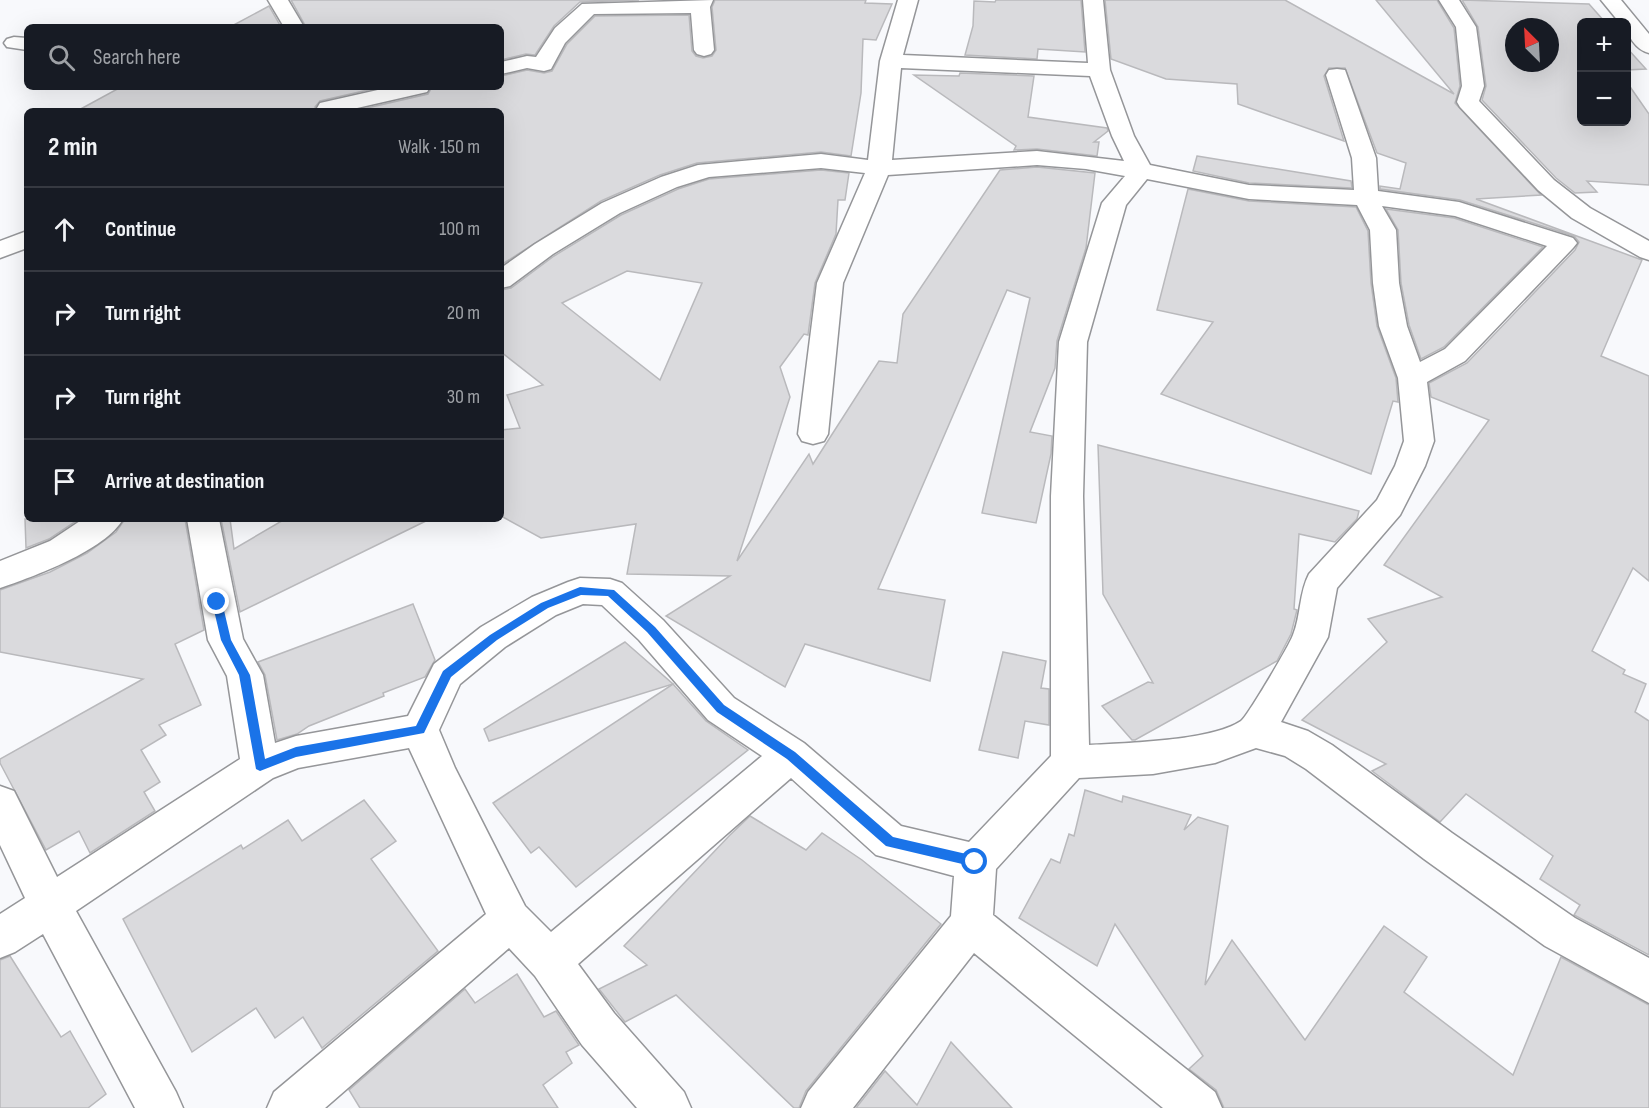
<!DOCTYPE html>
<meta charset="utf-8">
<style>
:root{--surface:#171b24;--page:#242831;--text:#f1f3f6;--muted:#9ea1a6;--line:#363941}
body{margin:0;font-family:"Sofia Sans Condensed",sans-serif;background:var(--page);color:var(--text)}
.controls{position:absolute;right:18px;top:18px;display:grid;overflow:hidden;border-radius:9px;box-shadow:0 6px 24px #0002}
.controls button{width:54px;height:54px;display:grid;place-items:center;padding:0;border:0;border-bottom:2px solid var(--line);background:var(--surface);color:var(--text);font:30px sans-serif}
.compass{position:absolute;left:1505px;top:18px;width:54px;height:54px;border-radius:50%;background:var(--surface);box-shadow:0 6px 24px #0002;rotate:336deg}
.stop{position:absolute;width:18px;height:18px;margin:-14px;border:4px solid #1a73e8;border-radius:50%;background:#fff}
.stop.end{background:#1a73e8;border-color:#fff;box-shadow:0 2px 6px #0008}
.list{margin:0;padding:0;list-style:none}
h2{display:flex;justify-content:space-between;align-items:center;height:78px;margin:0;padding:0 24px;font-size:26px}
h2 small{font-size:20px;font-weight:400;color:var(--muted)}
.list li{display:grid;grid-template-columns:39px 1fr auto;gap:18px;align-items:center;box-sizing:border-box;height:84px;padding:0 24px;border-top:2px solid var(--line)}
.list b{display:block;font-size:22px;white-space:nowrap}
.list em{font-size:20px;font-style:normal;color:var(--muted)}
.icon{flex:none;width:33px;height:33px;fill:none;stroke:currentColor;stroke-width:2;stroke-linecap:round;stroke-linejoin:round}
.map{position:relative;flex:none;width:1649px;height:1108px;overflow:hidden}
.search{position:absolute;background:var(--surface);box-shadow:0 6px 24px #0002;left:24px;top:24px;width:480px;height:66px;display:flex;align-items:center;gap:15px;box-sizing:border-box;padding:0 21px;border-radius:9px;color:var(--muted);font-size:22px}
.panel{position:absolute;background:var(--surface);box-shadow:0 6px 24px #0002;left:24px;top:108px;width:480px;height:414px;border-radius:9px}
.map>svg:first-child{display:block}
.building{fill:#dadadd;stroke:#b9b9bc;stroke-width:1.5;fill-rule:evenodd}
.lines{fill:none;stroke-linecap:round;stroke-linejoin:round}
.minor-casing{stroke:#959699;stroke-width:3}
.minor{fill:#fff;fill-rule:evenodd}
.route{fill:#1a73e8}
</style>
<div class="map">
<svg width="1649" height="1108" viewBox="0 0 1649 1108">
<rect width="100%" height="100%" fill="#f8f9fc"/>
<!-- building -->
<g class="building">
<path d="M291,0H639L580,2L554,26L535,55L526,54L501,60V27H306Z"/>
<path d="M715,0H866L865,3L892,4L876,40L863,39L861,93L851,156L821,152L697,163L660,175L601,201L501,265V111H354L428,94L432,87H501V76L527,70L544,73L552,71L567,44L595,16L689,15L692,51L696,56L703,58L712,56L716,50L712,7Z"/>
<path d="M996,0H1081L1085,52L1038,49L1037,59L965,55L973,26L974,1L995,2Z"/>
<path d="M1105,0H1285L1454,94L1376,0H1437L1454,28L1460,86L1455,103L1541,195L1476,199L1642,260L1601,356L1649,376V581L1633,568L1592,651L1625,670L1623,674L1646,684L1635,712L1649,721V955L1574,915L1580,905L1540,879L1553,856L1466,794L1440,822L1372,771L1386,764L1302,720L1387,642L1368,619L1442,597L1384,565L1489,420L1431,397L1429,383L1467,363L1575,250L1579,242L1574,236L1460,200L1380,189V186L1400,189L1406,163L1377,153L1345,68H1329L1324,76L1344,141L1238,104L1237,84L1166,79L1111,59Z"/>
<path d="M1462,0L1589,4L1605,22H1581V122H1626V81L1649,114V185L1587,181L1597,192L1575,193L1556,178L1482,100L1486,86L1478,27ZM1514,27H1550V63H1514Z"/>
<path d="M269,6L281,27H230Z"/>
<path d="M1626,47L1646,69L1626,70Z"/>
<path d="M960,73L1034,76L1028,117L1107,128L1108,131L1094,142H1099L1097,156L1037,149L1014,150L1016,146L914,75L959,76Z"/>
<path d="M121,87H381L320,101L315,107L316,111H77Z"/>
<path d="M1197,156L1351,181L1352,188L1249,183L1193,171Z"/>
<path d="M1037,167L1095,173L1086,248L1057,341L1055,368L1030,432L1052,436L1051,454L1036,523L982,513L1030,298L1007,290L878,589L945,600L930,681L805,644L785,687L666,616L730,576L627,574L636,524L541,538L501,516V430L520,428L507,395L543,385L501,352V290L511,288L554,256L621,215L678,189L709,179L821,170L849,173L845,200H838L836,234L815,283L808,335L804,334L780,367L790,397L737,561L809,454L813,464L879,361L897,363L903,314L1000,170ZM627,271L702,283L660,380L562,303Z"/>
<path d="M1188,189L1249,201L1356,207L1368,231L1371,283L1377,326L1396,378L1398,402L1393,401L1371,474L1161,394L1213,322L1157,310Z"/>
<path d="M1386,209L1454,218L1543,247L1444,347L1421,359L1409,325L1401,283L1398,230Z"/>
<path d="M1098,445L1359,511L1357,519L1335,542L1299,534L1294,609L1297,610L1291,634L1277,661L1135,740H1132L1102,706L1148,682L1153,683L1103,594Z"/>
<path d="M25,519H79L49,539L26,548Z"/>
<path d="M125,519H185L204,630L175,644L201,705L159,725L166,735L141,750L160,782L144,792L155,811L90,853L79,831L46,850L0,763V759L143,679L0,652V590L50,572L87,553L116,532Z"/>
<path d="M221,519H230L234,549L285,519H430L240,612Z"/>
<path d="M413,604L435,660L425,677L383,693L384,696L309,726L297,734L277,740L265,675L258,662Z"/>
<path d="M625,642L673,684L489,741L484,729Z"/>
<path d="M1003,652L1046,661L1041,688L1049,689V725L1025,721L1018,758L979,750Z"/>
<path d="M673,684L706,721L748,750L576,887L539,847L531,853L493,803Z"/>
<path d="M1085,790L1122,802L1123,796L1191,815L1184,830L1198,817L1228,826L1205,985L1232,940L1305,1040L1384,926L1427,957L1404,992L1513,1075L1561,957L1649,1005V1108H1224L1216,1090L1189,1069L1203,1056L1115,924L1097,966L1019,918L1051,859L1060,863L1069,834L1074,836Z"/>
<path d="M364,800L396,841L371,859L438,951L322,1048L303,1017L275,1038L256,1008L192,1052L123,919L241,845L243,849L288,820L302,841Z"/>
<path d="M750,816L806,850L822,833L862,860L941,924L806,1091L799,1108H794L676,995L625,1022L599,989L647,965L624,946L730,835Z"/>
<path d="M10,956L61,1037L70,1031L106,1094L88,1108H0V960Z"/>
<path d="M517,974L544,1017L556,1011L579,1045L566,1052L572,1063L543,1085L558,1108H360L349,1090L465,989L475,1003Z"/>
<path d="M951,1042L1012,1108H856L885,1071L917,1105Z"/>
</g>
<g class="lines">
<defs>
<g id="minor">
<path d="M268,0H288L304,27H284Z"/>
<path d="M713,0L710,7L714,50L711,54L704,56L697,54L694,50L691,13L594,14L565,43L551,69L544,71L527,68L501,74V62L527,56L536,57L555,28L582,4Z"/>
<path d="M898,0H918L903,55L1088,63L1083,0H1103L1110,70L1134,136L1150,165L1249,185L1354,190L1352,158L1326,75L1329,70L1337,69L1345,70L1376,158L1378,191L1459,202L1573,238L1577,243L1573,248L1465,361L1427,382L1434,441L1425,466L1400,515L1337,588L1328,637L1281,722L1308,731L1332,745L1452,833L1575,918L1649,958V1003L1545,946L1424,859L1306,769L1285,756L1256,748L1215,763L1153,774L1079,778L996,869L993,915L1215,1092L1222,1108H1163L974,953L853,1108H801L808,1092L951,916L954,876L876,855L791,778L578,964L614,1013L684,1092L691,1108H637L582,1045L535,976L509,948L325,1108H267L274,1092L486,914L409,748L298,768L273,778L76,911L176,1092L183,1108H135L43,934L15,952L0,958V914L25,898L0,845V786L14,791L57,877L240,759L227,676L208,640L187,519H219L243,639L263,675L275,743L296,736L408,716L434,664L481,627L532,597L568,582L580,578L610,579L622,583L663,620L734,698L804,743L901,826L969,842L1051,756V496L1059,342L1102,203L1125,176L1086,169L1037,165L888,175L843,283L828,434L824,441L813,444L802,441L798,434L817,283L865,173L821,168L709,177L677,187L620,213L553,254L510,286L501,288V268L535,244L602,203L661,177L698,165L821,154L868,160L880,61ZM901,68L1090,76L1112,136L1124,161L1037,151L892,160ZM1147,179L1249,199L1357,205L1370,230L1373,283L1379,326L1398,378L1404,441L1395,466L1377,500L1309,574C1299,593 1301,615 1293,635C1289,646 1247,717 1241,721C1211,741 1126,743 1089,745L1083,496L1087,342L1126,205ZM1382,206L1455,216L1547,246L1445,349L1420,362L1407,326L1399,283L1396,230ZM583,604L602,605L639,640L708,720L762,756L551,932L525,906L455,768L439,730L460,684L505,647L556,615Z"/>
<path d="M1439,0H1459L1476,27L1484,86L1479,101L1554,180L1590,208L1649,241V260L1640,257L1572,218L1538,190L1460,107L1457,102L1462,86L1456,27Z"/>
<path d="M1601,0H1621L1649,34V53C1636,50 1626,35 1626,22H1619Z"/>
<path d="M14,37L27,38V50L7,47L4,43L7,39Z"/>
<path d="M391,87H430L427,92L344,111H319L317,108L320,103Z"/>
<path d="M27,231V248L0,258V241Z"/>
<path d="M83,519H123C106,550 33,577 0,588V561L50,541Z"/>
</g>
</defs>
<!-- minor casing -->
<use href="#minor" class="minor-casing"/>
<!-- minor -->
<use href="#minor" class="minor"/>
</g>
<!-- route -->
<path class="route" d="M580,587L614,590L655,627L724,705L795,752L893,837L975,856L980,858V866L975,867L886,846L787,759L717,712L647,632L608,596L581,595L548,608L497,640L451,677L424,733L296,757L260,771L256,769L239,675L221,640L212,602L213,599H221L222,602L231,640L250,675L265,759L296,747L416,726L443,671L490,635L541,603Z"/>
</svg>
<div class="controls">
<button>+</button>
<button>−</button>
</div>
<svg class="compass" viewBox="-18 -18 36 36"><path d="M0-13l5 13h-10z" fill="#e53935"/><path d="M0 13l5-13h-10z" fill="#9ea1a6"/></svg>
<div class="stop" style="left:975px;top:862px"></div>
<div class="stop end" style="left:217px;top:602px"></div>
<div class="search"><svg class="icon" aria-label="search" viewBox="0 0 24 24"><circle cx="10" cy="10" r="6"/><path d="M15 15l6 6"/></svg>Search here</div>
<section class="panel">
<h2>2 min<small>Walk · 150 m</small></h2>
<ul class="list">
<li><svg class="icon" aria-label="ahead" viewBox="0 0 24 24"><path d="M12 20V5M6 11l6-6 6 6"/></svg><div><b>Continue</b></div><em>100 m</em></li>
<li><svg class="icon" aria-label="right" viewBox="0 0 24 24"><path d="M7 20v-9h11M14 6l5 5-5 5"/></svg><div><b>Turn right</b></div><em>20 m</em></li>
<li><svg class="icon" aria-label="right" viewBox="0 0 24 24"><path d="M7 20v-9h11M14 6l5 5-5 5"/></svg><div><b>Turn right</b></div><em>30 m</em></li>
<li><svg class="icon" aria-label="arrive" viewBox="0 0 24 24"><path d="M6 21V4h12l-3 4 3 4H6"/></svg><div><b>Arrive at destination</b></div></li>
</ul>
</section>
</div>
